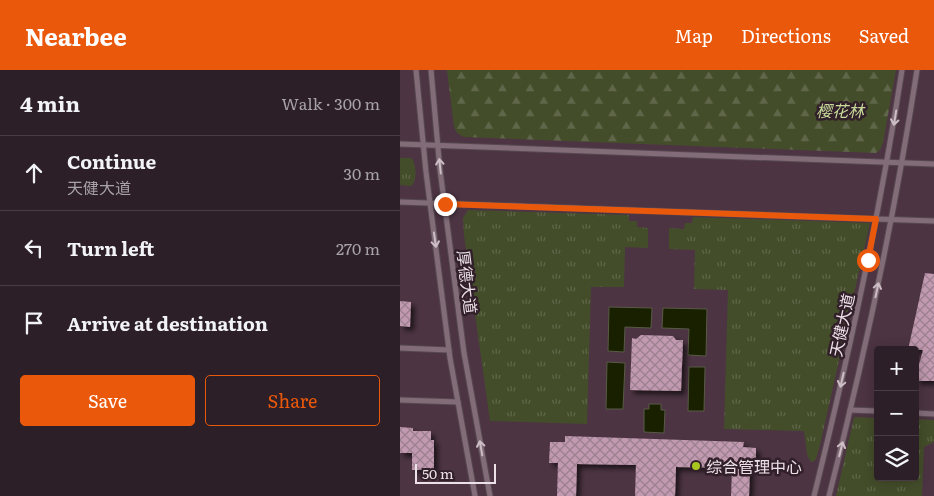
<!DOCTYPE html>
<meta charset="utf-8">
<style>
:root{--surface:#2c1f27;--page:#382c33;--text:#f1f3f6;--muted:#a6a2a7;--line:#483d44;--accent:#ea580c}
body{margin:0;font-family:Literata,"Noto Sans SC",serif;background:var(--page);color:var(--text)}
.controls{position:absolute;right:15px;bottom:15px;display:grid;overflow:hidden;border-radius:5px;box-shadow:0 2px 12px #0003}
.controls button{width:45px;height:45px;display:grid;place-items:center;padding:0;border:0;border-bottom:1px solid var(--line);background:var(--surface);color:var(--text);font:25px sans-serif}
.scale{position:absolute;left:15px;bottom:12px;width:81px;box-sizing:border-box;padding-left:5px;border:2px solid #ede1e8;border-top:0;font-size:14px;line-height:18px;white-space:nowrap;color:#ede1e8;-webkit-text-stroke:4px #311f2a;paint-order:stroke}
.stop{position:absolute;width:15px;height:15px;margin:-11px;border:4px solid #ea580c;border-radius:50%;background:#fff}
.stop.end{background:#ea580c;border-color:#fff;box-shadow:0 1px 5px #0008}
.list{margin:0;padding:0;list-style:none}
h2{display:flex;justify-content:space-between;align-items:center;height:65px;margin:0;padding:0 20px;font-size:21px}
h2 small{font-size:16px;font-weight:400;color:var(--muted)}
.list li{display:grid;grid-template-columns:32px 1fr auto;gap:15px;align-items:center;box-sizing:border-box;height:75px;padding:0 20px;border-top:1px solid var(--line)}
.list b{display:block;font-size:19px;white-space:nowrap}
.list p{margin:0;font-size:16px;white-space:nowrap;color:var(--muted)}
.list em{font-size:16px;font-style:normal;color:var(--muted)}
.actions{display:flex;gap:10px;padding:15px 20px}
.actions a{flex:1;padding:11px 0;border:1px solid var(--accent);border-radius:5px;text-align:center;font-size:18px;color:var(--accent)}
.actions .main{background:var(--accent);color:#fff}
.icon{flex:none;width:28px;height:28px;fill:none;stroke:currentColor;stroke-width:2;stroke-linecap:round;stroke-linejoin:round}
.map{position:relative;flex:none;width:534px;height:426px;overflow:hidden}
header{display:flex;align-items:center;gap:30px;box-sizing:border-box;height:70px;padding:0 25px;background:var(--accent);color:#fff}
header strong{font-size:24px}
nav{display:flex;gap:28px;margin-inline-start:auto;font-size:18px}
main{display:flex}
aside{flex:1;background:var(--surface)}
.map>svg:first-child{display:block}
.built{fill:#4c3442;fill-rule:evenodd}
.grass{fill:url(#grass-tufts)}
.forest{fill:url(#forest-firs)}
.water{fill:#192000;stroke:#595a46}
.building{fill:url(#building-cross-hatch);filter:url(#shadow)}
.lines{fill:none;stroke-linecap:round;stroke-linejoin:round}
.lane-casing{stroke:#574850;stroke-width:7}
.lane{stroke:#816c78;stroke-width:5}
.oneway{stroke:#cdbec6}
.route{stroke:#ea580c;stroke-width:6}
.poi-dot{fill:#a7c71e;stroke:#311f2a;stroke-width:2}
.labels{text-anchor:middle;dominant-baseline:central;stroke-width:5;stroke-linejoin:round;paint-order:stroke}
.park-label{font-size:16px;font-style:italic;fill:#c8da9a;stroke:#311f2a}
.street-label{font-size:16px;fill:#ede1e8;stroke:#311f2a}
.poi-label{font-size:16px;fill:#ede1e8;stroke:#311f2a;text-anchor:start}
</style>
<header>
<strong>Nearbee</strong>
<nav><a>Map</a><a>Directions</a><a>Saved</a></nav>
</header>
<main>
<aside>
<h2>4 min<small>Walk · 300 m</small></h2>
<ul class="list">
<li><svg class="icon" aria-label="ahead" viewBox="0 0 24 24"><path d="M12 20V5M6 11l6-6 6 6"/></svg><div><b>Continue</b><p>天健大道</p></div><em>30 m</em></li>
<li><svg class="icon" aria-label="left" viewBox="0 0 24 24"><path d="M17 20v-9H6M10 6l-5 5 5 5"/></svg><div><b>Turn left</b></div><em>270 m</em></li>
<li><svg class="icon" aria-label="arrive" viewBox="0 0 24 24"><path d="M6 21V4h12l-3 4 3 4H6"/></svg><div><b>Arrive at destination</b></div></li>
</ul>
<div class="actions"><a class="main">Save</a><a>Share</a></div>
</aside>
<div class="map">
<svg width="534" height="426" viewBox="0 0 534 426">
<defs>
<pattern id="grass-tufts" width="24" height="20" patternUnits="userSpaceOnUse" patternTransform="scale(1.25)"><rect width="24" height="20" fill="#444d2a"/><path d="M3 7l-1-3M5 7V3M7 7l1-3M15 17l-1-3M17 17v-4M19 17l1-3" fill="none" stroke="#5f6649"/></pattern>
<pattern id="forest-firs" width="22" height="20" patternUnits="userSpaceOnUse" patternTransform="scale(1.25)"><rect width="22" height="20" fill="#444d2a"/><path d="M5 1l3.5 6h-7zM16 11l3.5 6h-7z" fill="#5f6649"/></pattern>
<pattern id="building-cross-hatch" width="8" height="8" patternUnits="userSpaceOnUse" patternTransform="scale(1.25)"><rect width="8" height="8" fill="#c199b0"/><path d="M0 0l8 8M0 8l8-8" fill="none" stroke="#9c8090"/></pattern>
<filter id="shadow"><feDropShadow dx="4" dy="4" stdDeviation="2.5" flood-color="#0009"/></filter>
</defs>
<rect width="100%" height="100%" fill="#3b2934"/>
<!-- built -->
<path class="built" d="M0,0H534V426H0ZM478,280H515V407H478Z"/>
<!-- grass -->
<g class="grass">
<path d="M0,88H12C16,97 18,109 11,116L0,115Z"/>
<path d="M68,140L229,145V151H237V157L248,158V178L225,177L224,217H191L187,354L90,351L64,165L63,148Z"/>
<path d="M293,147L470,153L420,375L416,389L413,392L410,391L407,384L404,361L324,359L328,220L294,219L295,180L269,179V158L284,159L285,153H292Z"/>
<path d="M454,347L478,348V407H515V349L534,350V372L524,377L522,426H436Z"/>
</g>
<!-- forest -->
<path class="forest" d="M47,0H496L483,73L480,80L476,83L64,67L57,63L54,57Z"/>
<!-- water -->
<g class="water">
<path d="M209,237L252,238L251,258L225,257L224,282L208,281Z"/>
<path d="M263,238L307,239L306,286L288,285L289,259L262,258Z"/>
<path d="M207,292L225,293L223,339H206Z"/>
<path d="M289,297H305L304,341H288Z"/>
<path d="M249,334H261V340H265L264,363L244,362V339H249Z"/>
</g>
<!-- building -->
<g class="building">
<path d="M525,203L534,204V311H516V305L523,280H508Z"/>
<path d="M0,231L11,232L10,257L0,256Z"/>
<path d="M241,265L273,266L276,270H283L281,321L230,320L232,268L236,269Z"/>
<path d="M0,357L13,358V361H31V370H34V400H12V383H0Z"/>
<path d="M165,366L344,372L343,377L356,378V399H350L349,426H331L332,398L276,397L275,426H235L236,395L177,394L176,426H157L158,393H149L150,372H165Z"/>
</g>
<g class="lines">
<defs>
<g id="lane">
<path d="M16,0L26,102L50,288L75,426"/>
<path d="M31,0L40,100L64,283L90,426"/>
<path d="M0,74L534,94"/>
<path d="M0,132L534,151"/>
<path d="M0,278L49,280"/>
<path d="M0,330L58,332"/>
<path d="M450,340L478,341"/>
<path d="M515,343L534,344"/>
<path d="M414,426C449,285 480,143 502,0"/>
<path d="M429,426C465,285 495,143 517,0"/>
</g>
</defs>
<!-- lane casing -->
<use href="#lane" class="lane-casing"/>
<!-- lane -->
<use href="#lane" class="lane"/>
</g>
<!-- one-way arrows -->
<defs><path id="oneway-shaft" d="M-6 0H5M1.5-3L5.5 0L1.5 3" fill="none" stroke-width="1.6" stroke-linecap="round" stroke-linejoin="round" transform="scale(1.25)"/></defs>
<g class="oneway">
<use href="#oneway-shaft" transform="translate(495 48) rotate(99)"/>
<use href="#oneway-shaft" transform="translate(40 96) rotate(-96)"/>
<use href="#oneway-shaft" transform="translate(35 170) rotate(82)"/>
<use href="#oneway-shaft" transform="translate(477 220) rotate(-78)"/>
<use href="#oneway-shaft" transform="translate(442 310) rotate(103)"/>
<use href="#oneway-shaft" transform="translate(81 378) rotate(-100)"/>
<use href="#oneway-shaft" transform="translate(441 379) rotate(-76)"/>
</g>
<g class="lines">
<!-- route -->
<path class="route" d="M45,134L476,149L468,190"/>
</g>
<!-- markers -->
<circle class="poi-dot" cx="296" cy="396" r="5"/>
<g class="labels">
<!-- park labels -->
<g class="park-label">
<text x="440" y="40">樱花林</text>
</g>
<!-- street labels -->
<g class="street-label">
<text transform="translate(68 212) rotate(83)">厚德大道</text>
<text transform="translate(441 255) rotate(-78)">天健大道</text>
</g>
<!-- poi labels -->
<g class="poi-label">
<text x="306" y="396">综合管理中心</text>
</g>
</g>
</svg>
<div class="controls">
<button>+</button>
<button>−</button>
<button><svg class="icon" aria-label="layers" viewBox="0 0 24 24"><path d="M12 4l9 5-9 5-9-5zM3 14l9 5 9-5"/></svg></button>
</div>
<div class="scale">50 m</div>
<div class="stop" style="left:468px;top:190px"></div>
<div class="stop end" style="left:45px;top:134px"></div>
</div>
</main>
